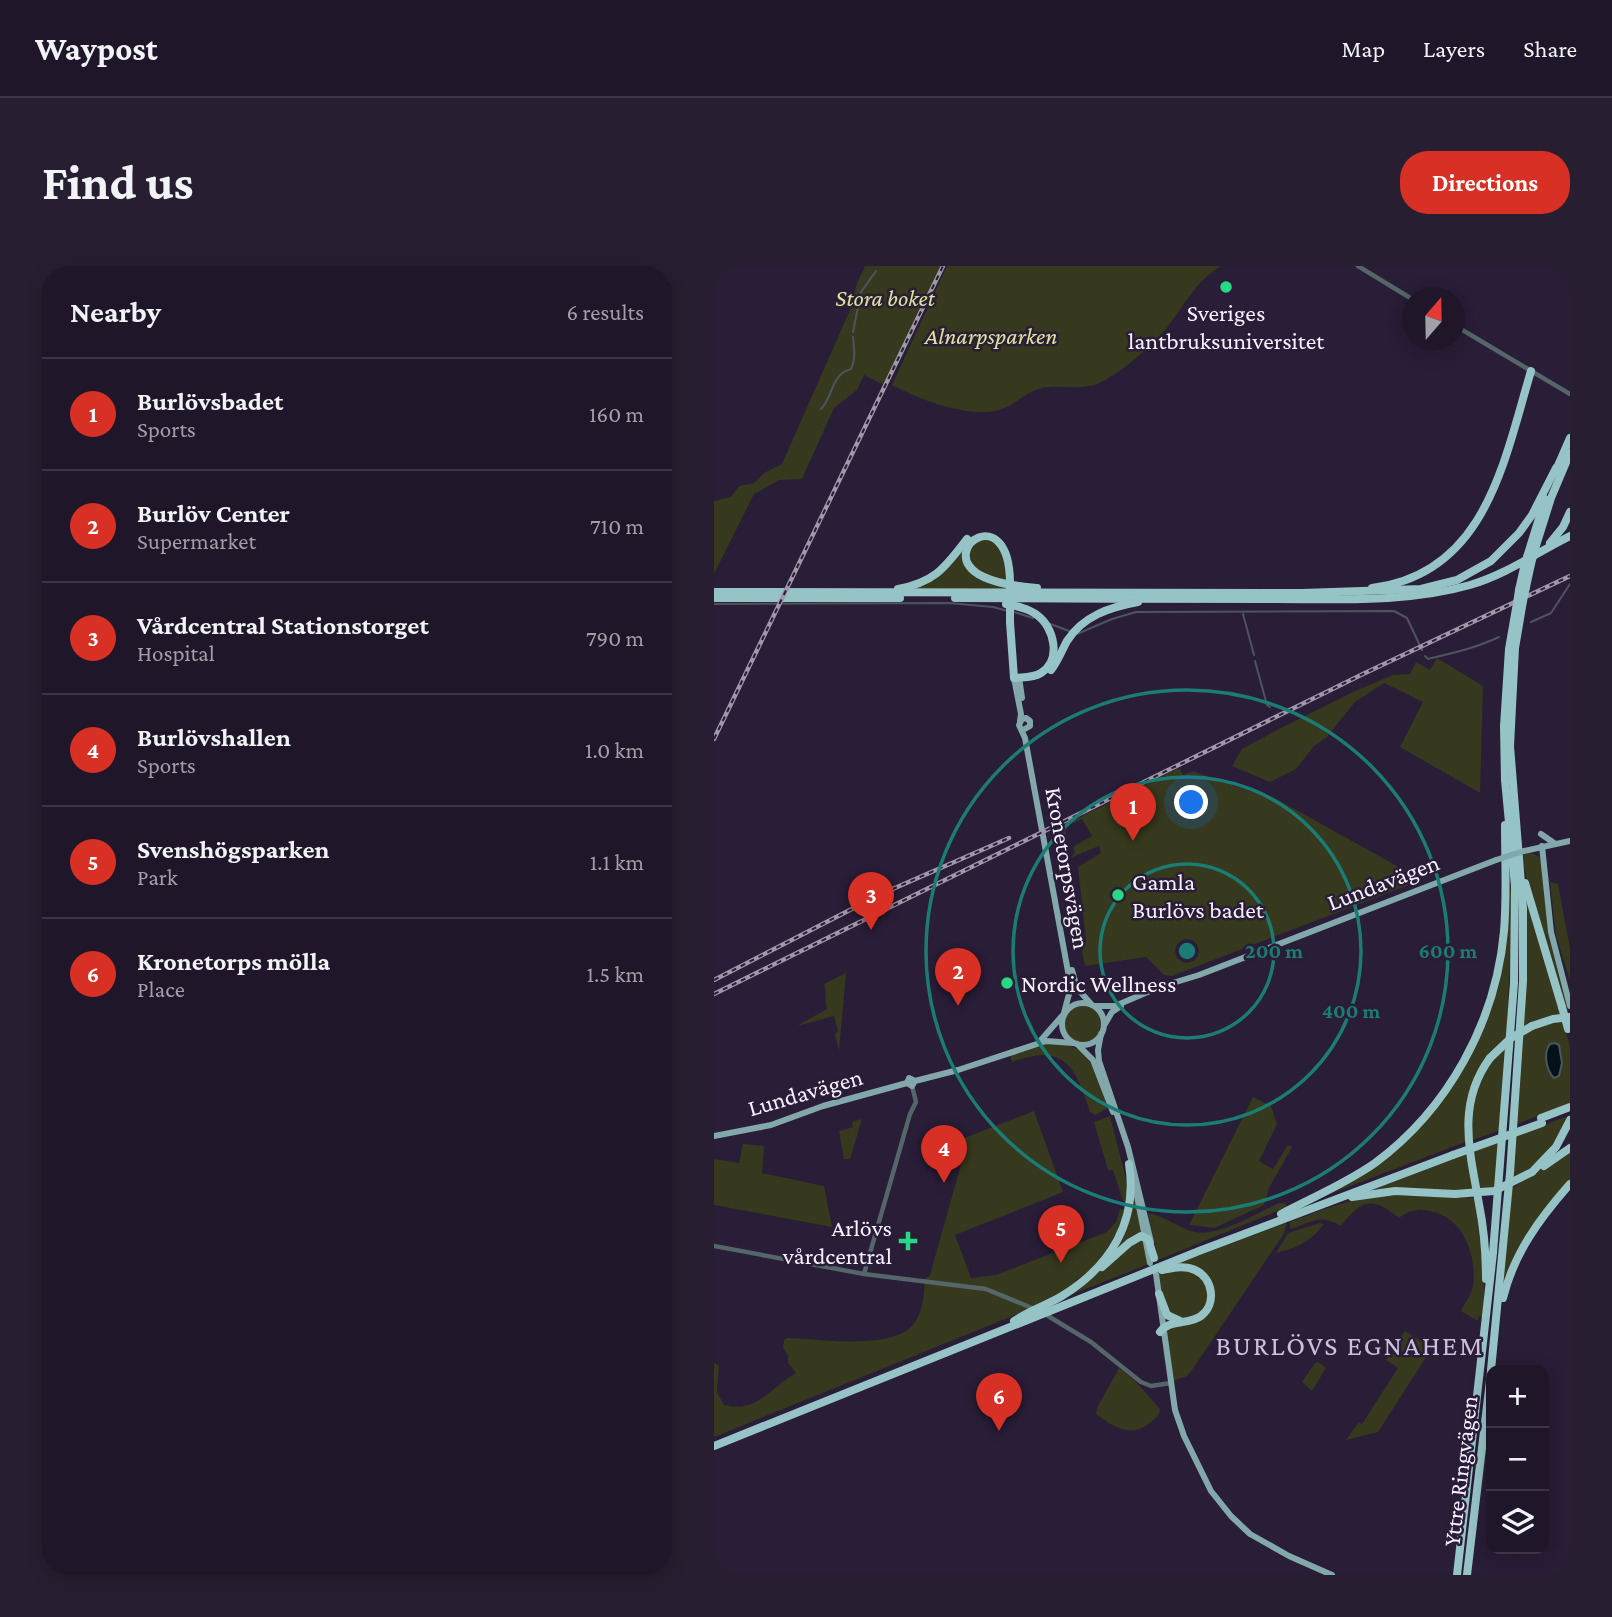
<!DOCTYPE html>
<meta charset="utf-8">
<style>
:root{--surface:#1f1629;--page:#271f31;--text:#f1f3f6;--muted:#a19fa8;--line:#3c3546;--accent:#d93025}
body{margin:0;font-family:"Crimson Pro",serif;background:var(--page);color:var(--text)}
.controls{position:absolute;right:21px;bottom:21px;display:grid;overflow:hidden;border-radius:14px;box-shadow:0 4px 18px #0003}
.controls button{width:63px;height:63px;display:grid;place-items:center;padding:0;border:0;border-bottom:2px solid var(--line);background:var(--surface);color:var(--text);font:35px sans-serif}
.compass{position:absolute;left:688px;top:21px;width:63px;height:63px;border-radius:50%;background:var(--surface);box-shadow:0 4px 18px #0003;rotate:20deg}
.you{position:absolute;left:478px;top:537px;width:24px;height:24px;margin:-18px;border:5px solid #fff;border-radius:50%;background:#1a73e8;box-shadow:0 0 0 10px #1a73e833}
.badge{display:grid;place-items:center;width:46px;height:46px;border-radius:50%;background:var(--accent);color:#fff;font-size:23px;font-weight:700}
.pin{position:absolute;translate:-50% -58px;filter:drop-shadow(0 2px 4px #0008)}
.pin::after{content:'';position:absolute;top:37px;width:24px;height:21px;background:inherit;clip-path:polygon(0 0,100% 0,50% 100%)}
.list{margin:0;padding:0;list-style:none}
h2{display:flex;justify-content:space-between;align-items:center;height:91px;margin:0;padding:0 28px;font-size:30px}
h2 small{font-size:23px;font-weight:400;color:var(--muted)}
.list li{display:grid;grid-template-columns:46px 1fr auto;gap:21px;align-items:center;box-sizing:border-box;height:112px;padding:0 28px;border-top:2px solid var(--line)}
.list b{display:block;font-size:26px;white-space:nowrap}
.list p{margin:0;font-size:23px;white-space:nowrap;color:var(--muted)}
.list em{font-size:23px;font-style:normal;color:var(--muted)}
.icon{flex:none;width:38px;height:38px;fill:none;stroke:currentColor;stroke-width:2;stroke-linecap:round;stroke-linejoin:round}
.map{position:relative;flex:none;width:856px;height:1309px;overflow:hidden;border-radius:28px}
header{display:flex;align-items:center;gap:42px;box-sizing:border-box;height:98px;padding:0 35px;background:var(--surface);border-bottom:2px solid var(--line)}
header strong{font-size:33px}
nav{display:flex;gap:38px;margin-inline-start:auto;font-size:24px}
.intro{display:flex;align-items:center;justify-content:space-between;box-sizing:border-box;height:168px;padding:0 42px}
h1{margin:0;font-size:49px}
.button{padding:18px 32px;border-radius:28px;background:var(--accent);color:#fff;font-size:24px;font-weight:700}
main{display:flex;gap:42px;padding:0 42px}
aside{flex:1;background:var(--surface);border-radius:28px;box-shadow:0 4px 18px #0003}
.map>svg:first-child{display:block}
.green{fill:#36391d}
.water{fill:#021218;stroke:#4c555d;stroke-width:2}
.lines{fill:none;stroke-linecap:round;stroke-linejoin:round}
.stream{stroke:#4c555d;stroke-width:2}
.minor{stroke:#546667;stroke-width:4.5}
.major{stroke:#83a8ab;stroke-width:6}
.highway{stroke:#95c3c6;stroke-width:8}
.rail-casing{stroke:#a097aa;stroke-width:4.5}
.rail{stroke:#291d37;stroke-width:2;stroke-dasharray:5;stroke-linecap:butt}
.major-bridge{stroke:#83a8ab;stroke-width:6}
.highway-bridge{stroke:#95c3c6;stroke-width:8}
.ring{fill:none;stroke:#1b7c75;stroke-width:3.5}
.poi-dot{fill:#28d885;stroke:#291d37;stroke-width:2.5}
.labels{text-anchor:middle;dominant-baseline:central;stroke-width:5;stroke-linejoin:round;paint-order:stroke}
.park-label{font-size:24px;font-style:italic;fill:#dde597;stroke:#291d37}
.poi-label{font-size:24px;fill:#f7f1ff;stroke:#291d37;text-anchor:start}
.street-label{font-size:24px;fill:#f7f1ff;stroke:#291d37}
.quarter-label{font-size:28px;letter-spacing:2px;fill:#cdbfe0;stroke:#291d37}
.centre{fill:#1b7c75;stroke:#291d37;stroke-width:3.5}
.ring-label{font-size:21px;text-anchor:middle;font-weight:bold;fill:#1b7c75;stroke:#291d37;stroke-width:5;stroke-linejoin:round;paint-order:stroke}
</style>
<header>
<strong>Waypost</strong>
<nav><a>Map</a><a>Layers</a><a>Share</a></nav>
</header>
<div class="intro"><h1>Find us</h1><a class="button">Directions</a></div>
<main>
<aside>
<h2>Nearby<small>6 results</small></h2>
<ul class="list">
<li><span class="badge">1</span><div><b>Burlövsbadet</b><p>Sports</p></div><em>160 m</em></li>
<li><span class="badge">2</span><div><b>Burlöv Center</b><p>Supermarket</p></div><em>710 m</em></li>
<li><span class="badge">3</span><div><b>Vårdcentral Stationstorget</b><p>Hospital</p></div><em>790 m</em></li>
<li><span class="badge">4</span><div><b>Burlövshallen</b><p>Sports</p></div><em>1.0 km</em></li>
<li><span class="badge">5</span><div><b>Svenshögsparken</b><p>Park</p></div><em>1.1 km</em></li>
<li><span class="badge">6</span><div><b>Kronetorps mölla</b><p>Place</p></div><em>1.5 km</em></li>
</ul>
</aside>
<div class="map">
<svg width="856" height="1309" viewBox="0 0 856 1309">
<rect width="100%" height="100%" fill="#291d37"/>
<!-- green -->
<g class="green">
<path d="M151,0H228L170,119L150,109L143,124L120,142L88,213L65,214L40,228L0,308V235L17,231L25,220L40,217L50,207L68,198L136,44L143,17Z"/>
<path d="M233,0H507C477,17 465,52 441,75C427,89 394,117 376,120C360,123 343,119 328,122C312,125 301,140 285,144C255,153 205,133 178,119Z"/>
<path d="M257,271L253,279L254,301L307,323L194,324L205,320Z"/>
<path d="M272,272L286,280L295,317L273,310L258,300L255,282L259,277Z"/>
<path d="M723,392L769,420L766,527L686,481L709,436L670,417L641,436L612,472L600,480L582,503L556,516L518,500L528,483L563,464L639,426L679,409L696,408L702,396L716,404Z"/>
<path d="M465,502L469,509L479,505L517,519L559,531L708,614L458,710L450,709L432,691L371,700L368,686L372,675L364,601L387,587L385,580L356,592L361,587L359,581L378,570L368,553L351,561L352,569L346,570L347,585L352,593L345,596L339,568H343L342,563Z"/>
<path d="M792,567L798,636L793,771L754,829L751,848V876L613,929L663,900L734,826L786,708Z"/>
<path d="M817,587L826,591L827,596L834,666L855,748H853L814,621L808,589Z"/>
<path d="M836,616L844,618L856,682V714L842,670Z"/>
<path d="M811,625L848,749L809,761L813,677Z"/>
<path d="M132,707L125,785L121,769L124,765L120,750L83,760L113,743C110,733 113,727 110,718Z"/>
<circle cx="368" cy="758" r="19"/>
<path d="M849,754L856,781V837L803,858L808,769L817,763Z"/>
<path d="M328,777C382,777 377,798 394,842L381,849L376,846C361,800 351,777 298,796L296,789Z"/>
<path d="M792,780L787,864L756,875C760,832 760,813 792,780Z"/>
<path d="M539,831L557,840L563,858L545,895L559,903L574,879L578,881L555,922L550,939L500,962L475,959Z"/>
<path d="M320,845L349,926L241,969L257,1012L282,1009L393,966L402,956L406,943L412,944L413,949C399,973 387,1000 362,1014L363,1018L306,1047L0,1171V1097L5,1099L3,1126L10,1139C45,1147 55,1122 82,1107L74,1097V1089L69,1082L70,1074L73,1072C104,1073 176,1084 198,1060C209,1048 210,1029 211,1013L216,1009L250,888L245,874Z"/>
<path d="M396,850L413,917V936L409,935L399,904H394L380,856Z"/>
<path d="M854,850C844,880 824,898 798,914L801,870Z"/>
<path d="M148,853L136,893H130L125,865L139,861L138,856Z"/>
<path d="M785,876L782,921L765,924L758,886Z"/>
<path d="M29,878L50,880L48,907L110,920L118,961L0,939V893L25,897Z"/>
<path d="M213,883L244,891L240,903L210,895Z"/>
<path d="M856,884V916L831,944L788,1030L797,923Z"/>
<path d="M753,888L761,925L659,923Z"/>
<path d="M420,924L430,969L387,1000C408,974 417,958 420,924Z"/>
<path d="M671,929L761,932C769,971 772,1011 769,1052L765,1050L764,1055L747,1045C751,1037 757,1029 759,1020C763,989 749,951 716,945C704,942 695,944 685,952C659,930 647,933 627,960C605,947 599,956 576,963V956C607,944 637,932 671,929Z"/>
<path d="M565,937H571L573,941L444,994L434,947C451,950 464,962 481,966C505,971 543,947 565,937Z"/>
<path d="M571,957L573,958L569,969L478,1104L473,1110L459,1115L451,1062L477,1056L496,1040L490,1008L452,1002Z"/>
<path d="M606,957L610,958C596,976 583,982 562,987L574,967Z"/>
<path d="M429,972L435,998L346,1033L384,1006L419,975Z"/>
<path d="M463,1003L485,1007L496,1029L486,1048C448,1061 449,1038 445,1008Z"/>
<path d="M691,1065L718,1082L664,1166L632,1174L645,1156L648,1158L684,1102L672,1094Z"/>
<path d="M604,1096L612,1102L598,1125L588,1116L601,1097Z"/>
<path d="M405,1102L421,1115L446,1143C445,1150 442,1152 437,1156C417,1173 400,1161 382,1148L384,1140Z"/>
</g>
<!-- water -->
<path class="water" d="M841,777L845,779L848,797L845,810L840,812C832,804 829,787 836,778Z"/>
<g class="lines">
<!-- stream -->
<g class="stream">
<path d="M139,66L147,26L162,5"/>
<path d="M107,143C119,131 117,108 137,103C142,92 140,83 139,71"/>
<path d="M0,338L235,337L279,341L294,345"/>
<path d="M300,346L319,352"/>
<path d="M529,348L540,389"/>
<path d="M817,356L837,347L856,318"/>
<path d="M334,357L355,365"/>
<path d="M363,368L398,353L422,346L680,345L693,352L708,384"/>
<path d="M711,390L714,393C739,387 762,382 785,371"/>
<path d="M541,395L553,439L556,441"/>
</g>
<!-- minor -->
<g class="minor">
<path d="M644,0L698,33"/>
<path d="M740,59L856,128"/>
<path d="M0,980L150,1008L272,1023L318,1042"/>
<path d="M150,1008L196,848L202,836L198,820"/>
<path d="M334,1050L377,1076L427,1116L437,1120L457,1117"/>
</g>
<!-- major -->
<g class="major">
<path d="M305,411L308,432"/>
<path d="M300,412L307,448L306,455"/>
<path d="M309,464L316,460V455L312,452L308,453L305,459L311,472L355,711V728L350,747"/>
<path d="M827,568L840,577"/>
<path d="M828,580L837,666L856,740"/>
<path d="M810,585L856,575"/>
<path d="M358,704L363,722L377,738"/>
<path d="M449,720L485,709L782,594"/>
<circle cx="369" cy="758" r="21"/>
<path d="M381,740H401L450,719"/>
<path d="M391,758L398,746L407,740"/>
<path d="M387,768L384,784L385,795L414,881L437,976"/>
<path d="M327,774L348,750"/>
<path d="M363,778L379,794L399,846"/>
<path d="M201,815L198,820L193,817L195,812L201,815L244,804L332,775L359,777"/>
<path d="M0,870L57,859L109,840L193,817"/>
<path d="M421,920L436,997"/>
<path d="M442,1008L461,1144L470,1170L497,1225L517,1250L536,1268L575,1290L618,1309"/>
</g>
<!-- highway -->
<g class="highway">
<path d="M842,204L856,172"/>
<path d="M836,277L849,261L856,246"/>
<path d="M820,286L837,232L856,187"/>
<path d="M813,291L831,233"/>
<path d="M296,316C295,234 224,282 264,308C281,318 304,320 323,322"/>
<path d="M812,321L817,298"/>
<path d="M658,322C772,308 790,195 817,105"/>
<path d="M184,323C222,316 231,301 253,273"/>
<path d="M805,324L810,302"/>
<path d="M0,326L588,327L707,323L743,314L777,295L805,267L818,249L842,202"/>
<path d="M0,332H186"/>
<path d="M241,332C347,333 454,333 560,333C625,333 693,337 756,319C793,308 822,287 856,270"/>
<path d="M292,338C302,340 314,342 323,349C340,361 348,394 327,407C319,412 309,411 300,412L296,356"/>
<path d="M337,404C344,395 348,384 353,375C369,350 396,341 424,336"/>
<path d="M811,617L848,741"/>
<path d="M818,760L839,753L856,751"/>
<path d="M827,852L856,841"/>
<path d="M830,900L856,882"/>
<path d="M818,906L842,881L856,854"/>
<path d="M638,931L681,925L741,928"/>
<path d="M567,948C599,931 631,918 661,897C734,843 782,756 790,665C793,630 791,594 791,559"/>
<path d="M388,1001L415,977L427,970L434,973L440,992"/>
<path d="M772,1013C772,988 770,963 765,938C756,886 742,838 776,792"/>
<path d="M445,1028L453,1049L466,1055"/>
<path d="M789,1032C800,987 826,952 856,918"/>
<path d="M300,1055C315,1045 333,1039 348,1030C397,1000 424,955 415,898"/>
<path d="M446,1066C455,1053 475,1059 487,1050C503,1038 499,1012 481,1004C470,999 459,1002 448,1004"/>
<path d="M777,1104L796,907L809,715V642L796,480L801,382L809,335"/>
<path d="M0,1180L485,985L739,889"/>
<path d="M743,1309L779,987L800,717L801,620L791,514L790,460L795,383L803,337"/>
<path d="M753,1309L777,1106"/>
</g>
<defs>
<g id="rail">
<path d="M0,473L229,0"/>
<path d="M0,714L165,629L295,572"/>
<path d="M0,728L649,408L856,310"/>
</g>
</defs>
<!-- rail casing -->
<use href="#rail" class="rail-casing"/>
<!-- rail -->
<use href="#rail" class="rail"/>
<!-- major-bridge -->
<path class="major-bridge" d="M782,594L810,585"/>
<!-- highway-bridge -->
<g class="highway-bridge">
<path d="M817,298L820,286"/>
<path d="M810,302L813,291"/>
<path d="M809,335L812,321"/>
<path d="M803,337L805,324"/>
<path d="M296,356V316"/>
<path d="M848,741L854,763"/>
<path d="M776,792L797,772L818,760"/>
<path d="M739,889L828,857"/>
<path d="M741,928L780,925L818,906"/>
</g>
</g>
<!-- distance rings -->
<g class="ring">
<circle cx="473" cy="685" r="87"/>
<circle cx="473" cy="685" r="174"/>
<circle cx="473" cy="685" r="261"/>
</g>
<!-- markers -->
<g class="poi-dot">
<circle cx="512" cy="21" r="7"/>
<circle cx="404" cy="629" r="7"/>
<circle cx="293" cy="717" r="7"/>
<path d="M190.5 964.5h7v7h7v7h-7v7h-7v-7h-7v-7h7z"/>
</g>
<g class="labels">
<!-- park labels -->
<g class="park-label">
<text x="171" y="31">Stora boket</text>
<text x="277" y="69">Alnarpsparken</text>
</g>
<!-- poi labels -->
<g class="poi-label">
<text x="512" y="46" text-anchor="middle">Sveriges<tspan x="512" dy="28">lantbruksuniversitet</tspan></text>
<text x="418" y="615">Gamla<tspan x="418" dy="28">Burlövs badet</tspan></text>
<text x="307" y="717">Nordic Wellness</text>
<text x="178" y="961" text-anchor="end">Arlövs<tspan x="178" dy="28">vårdcentral</tspan></text>
</g>
<!-- street labels -->
<g class="street-label">
<text transform="translate(354 602) rotate(80)">Kronetorpsvägen</text>
<text transform="translate(669 616) rotate(-21)">Lundavägen</text>
<text transform="translate(91 826) rotate(-16)">Lundavägen</text>
<text transform="translate(746 1205) rotate(-83)">Yttre Ringvägen</text>
</g>
<!-- quarter labels -->
<g class="quarter-label">
<text x="636" y="1079">BURLÖVS EGNAHEM</text>
</g>
</g>
<circle cx="473" cy="685" r="10" class="centre"/>
<g class="ring-label">
<text x="560" y="692">200 m</text>
<text x="734" y="692">600 m</text>
<text x="637" y="752">400 m</text>
</g>
</svg>
<div class="controls">
<button>+</button>
<button>−</button>
<button><svg class="icon" aria-label="layers" viewBox="0 0 24 24"><path d="M12 4l9 5-9 5-9-5zM3 14l9 5 9-5"/></svg></button>
</div>
<svg class="compass" viewBox="-18 -18 36 36"><path d="M0-13l5 13h-10z" fill="#e53935"/><path d="M0 13l5-13h-10z" fill="#a19fa8"/></svg>
<div class="you"></div>
<div class="pin badge" style="left:419px;top:575px">1</div>
<div class="pin badge" style="left:244px;top:740px">2</div>
<div class="pin badge" style="left:157px;top:664px">3</div>
<div class="pin badge" style="left:230px;top:917px">4</div>
<div class="pin badge" style="left:347px;top:997px">5</div>
<div class="pin badge" style="left:285px;top:1165px">6</div>
</div>
</main>
